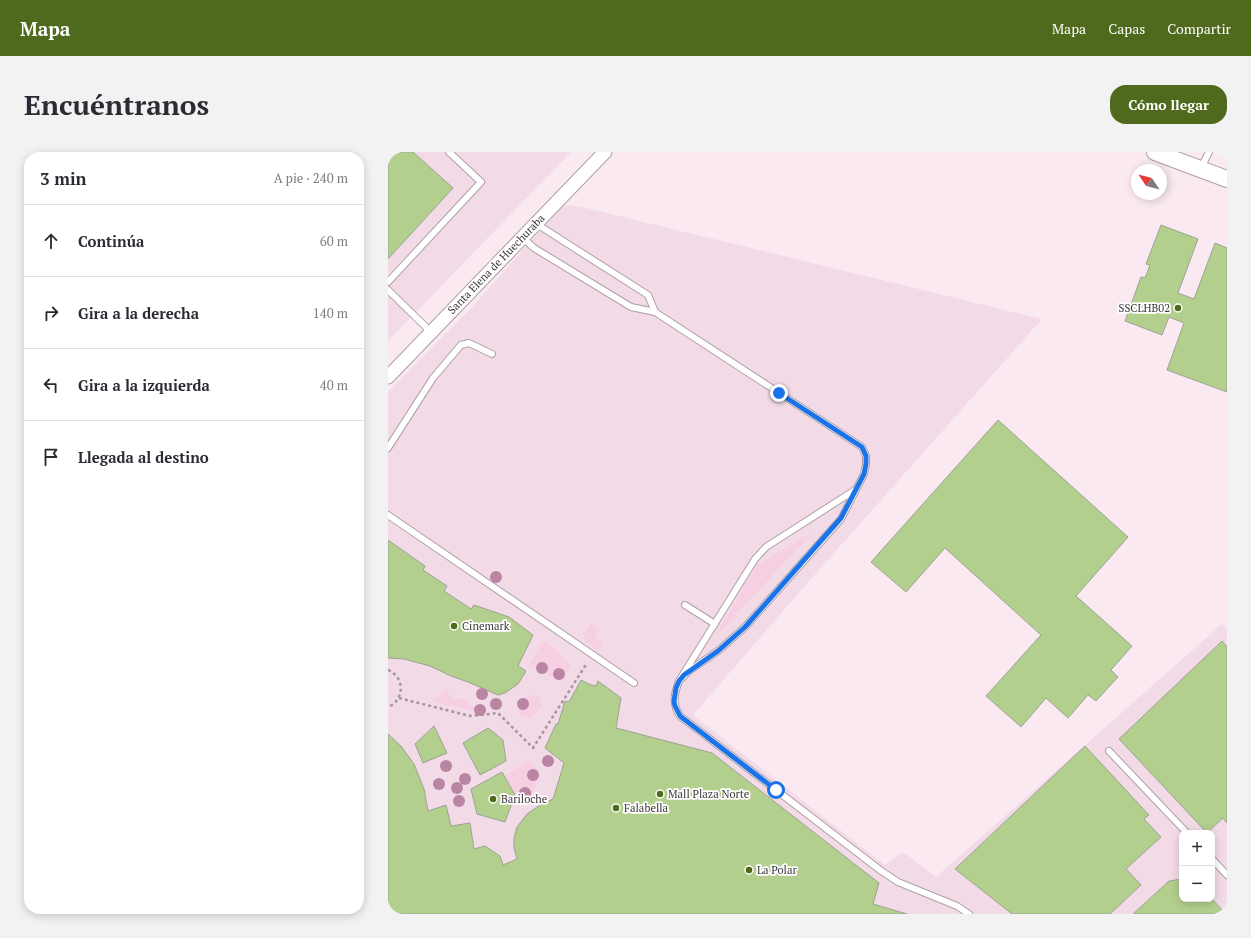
<!DOCTYPE html>
<html lang="es">
<meta charset="utf-8">
<style>
:root{--surface:#fff;--page:#f2f2f3;--text:#2b2b33;--muted:#7c7c81;--line:#e1e1e2;--accent:#4f6a1c}
body{margin:0;font-family:"PT Serif",serif;background:var(--page);color:var(--text)}
.controls{position:absolute;right:12px;bottom:12px;display:grid;overflow:hidden;border-radius:8px;box-shadow:0 2px 10px #0003}
.controls button{width:36px;height:36px;display:grid;place-items:center;padding:0;border:0;border-bottom:1px solid var(--line);background:var(--surface);color:var(--text);font:20px sans-serif}
.compass{position:absolute;left:743px;top:12px;width:36px;height:36px;border-radius:50%;background:var(--surface);box-shadow:0 2px 10px #0003;rotate:305deg}
.stop{position:absolute;width:12px;height:12px;margin:-9px;border:3px solid #1a73e8;border-radius:50%;background:#fff}
.stop.end{background:#1a73e8;border-color:#fff;box-shadow:0 1px 4px #0008}
.list{margin:0;padding:0;list-style:none}
h2{display:flex;justify-content:space-between;align-items:center;height:52px;margin:0;padding:0 16px;font-size:17px}
h2 small{font-size:13px;font-weight:400;color:var(--muted)}
.list li{display:grid;grid-template-columns:26px 1fr auto;gap:12px;align-items:center;box-sizing:border-box;height:72px;padding:0 16px;border-top:1px solid var(--line)}
.list b{display:block;font-size:15px;white-space:nowrap}
.list em{font-size:13px;font-style:normal;color:var(--muted)}
.icon{flex:none;width:22px;height:22px;fill:none;stroke:currentColor;stroke-width:2;stroke-linecap:round;stroke-linejoin:round}
.map{position:relative;flex:none;width:839px;height:762px;overflow:hidden;border-radius:16px}
header{display:flex;align-items:center;gap:24px;box-sizing:border-box;height:56px;padding:0 20px;background:var(--accent);color:#fff}
header strong{font-size:19px}
nav{display:flex;gap:22px;margin-inline-start:auto;font-size:14px}
.intro{display:flex;align-items:center;justify-content:space-between;box-sizing:border-box;height:96px;padding:0 24px}
h1{margin:0;font-size:28px}
.button{padding:10px 18px;border-radius:16px;background:var(--accent);color:#fff;font-size:14px;font-weight:700}
main{display:flex;gap:24px;padding:0 24px}
aside{flex:1;background:var(--surface);border-radius:16px;box-shadow:0 2px 10px #0003}
.map>svg:first-child{display:block}
.built{fill:#f2dbe6;fill-rule:evenodd}
.green{fill:#f7cfe3}
.building{fill:#b3cf8d;stroke:#9ca395}
.lines{fill:none;stroke-linecap:round;stroke-linejoin:round}
.service-casing{stroke:#ae9fa6;stroke-width:8}
.minor-casing{stroke:#ae9fa6;stroke-width:15}
.tertiary-casing{stroke:#ae9fa6;stroke-width:18}
.path{stroke:#a4989d;stroke-width:2.5;stroke-dasharray:3 3;stroke-linecap:butt}
.service{stroke:#fff;stroke-width:6}
.minor{stroke:#fff;stroke-width:13}
.tertiary{stroke:#fff;stroke-width:16}
.tree{fill:#b985a3}
.route{stroke:#1a73e8;stroke-width:5}
.poi-dot{fill:#4f6a1c;stroke:#fff;stroke-width:1.5}
.labels{text-anchor:middle;dominant-baseline:central;stroke-width:3.5;stroke-linejoin:round;paint-order:stroke}
.street-label{font-size:11px;fill:#3b3538;stroke:#fff}
.poi-label{font-size:11px;fill:#3b3538;stroke:#fff;text-anchor:start}
</style>
<header>
<strong>Mapa</strong>
<nav><a>Mapa</a><a>Capas</a><a>Compartir</a></nav>
</header>
<div class="intro"><h1>Encuéntranos</h1><a class="button">Cómo llegar</a></div>
<main>
<aside>
<h2>3 min<small>A pie · 240 m</small></h2>
<ul class="list">
<li><svg class="icon" aria-label="ahead" viewBox="0 0 24 24"><path d="M12 20V5M6 11l6-6 6 6"/></svg><div><b>Continúa</b></div><em>60 m</em></li>
<li><svg class="icon" aria-label="right" viewBox="0 0 24 24"><path d="M7 20v-9h11M14 6l5 5-5 5"/></svg><div><b>Gira a la derecha</b></div><em>140 m</em></li>
<li><svg class="icon" aria-label="left" viewBox="0 0 24 24"><path d="M17 20v-9H6M10 6l-5 5 5 5"/></svg><div><b>Gira a la izquierda</b></div><em>40 m</em></li>
<li><svg class="icon" aria-label="arrive" viewBox="0 0 24 24"><path d="M6 21V4h12l-3 4 3 4H6"/></svg><div><b>Llegada al destino</b></div></li>
</ul>
</aside>
<div class="map">
<svg width="839" height="762" viewBox="0 0 839 762">
<rect width="100%" height="100%" fill="#fae9f1"/>
<!-- built -->
<g class="built">
<path d="M0,0H183L0,189Z"/>
<path d="M175,53L194,55L654,167L422,428L305,563L497,713L515,700L548,725L834,472L839,477V762H0V240L86,153ZM794,681H824V747H794Z"/>
</g>
<!-- green -->
<g class="green">
<path d="M426,379L332,480L330,479L369,413Z"/>
<path d="M203,471L211,476L206,485L216,491L211,498H209L196,488L195,485Z"/>
<path d="M155,489L163,493L183,513L173,530L146,514L142,516L141,513Z"/>
<path d="M58,538L64,547H76L83,554L96,557L95,560L53,552L46,548Z"/>
<path d="M144,543L151,544L154,555L143,566L131,562V551L136,545Z"/>
<path d="M140,608L152,620L144,644L123,652L126,642L117,624Z"/>
</g>
<!-- building -->
<g class="building">
<path d="M0,0H25L65,36L0,107Z"/>
<path d="M773,73L810,87L790,141L806,147L827,91L839,96V240L779,218L796,171L781,165L774,183L737,169L753,125L757,126L762,113L758,112Z"/>
<path d="M610,268L740,385L688,444L744,494L723,518L730,525L708,549L700,543L680,566L658,546L633,575L598,544L653,483L557,396L518,440L483,410Z"/>
<path d="M0,388L37,414L35,418L59,434L56,439L83,457L86,453L121,465L145,483L130,514L138,519L130,532L117,541L110,543L80,530L63,524L42,514L16,507L0,506Z"/>
<path d="M834,489L839,495V671L835,666L819,681L731,587Z"/>
<path d="M193,528L203,533L208,534L210,529L233,546L228,576L324,601L491,731L485,752L519,762H0V582L13,594L26,612L36,637L40,659L58,653L63,674L82,671L86,697L97,694L112,704L115,713L129,707L126,696V686L129,675L139,662L152,653L165,647L176,611L157,596L168,572H170L177,549L181,550Z"/>
<path d="M46,574L59,601L35,611L27,592Z"/>
<path d="M100,576L115,588L118,609L92,623L75,591Z"/>
<path d="M697,594L761,663L756,667L773,685L738,717L753,733L722,762H624L567,717Z"/>
<path d="M114,620L127,643L117,670L89,662L83,637Z"/>
<path d="M794,727V747H824L838,762H745L781,729Z"/>
</g>
<g class="lines">
<defs>
<g id="service">
<path d="M813,16L821,0"/>
<path d="M147,71L260,143L267,160"/>
<path d="M134,85L146,96L243,155L267,160L474,295L478,304V312L476,322L453,367L357,475L330,499L301,519L291,529"/>
<path d="M0,130L93,30L61,0"/>
<path d="M0,138L43,180"/>
<path d="M0,296L45,226L73,193L81,191L104,202"/>
<path d="M467,338L378,395L367,407L291,529C286,542 284,552 292,564L492,718L510,730L569,754L581,762"/>
<path d="M0,363L246,531"/>
<path d="M297,453L327,472"/>
<path d="M721,599L799,681"/>
<path d="M824,707L839,723"/>
</g>
<path id="minor" d="M0,225L217,0"/>
<path id="tertiary" d="M767,0L839,27"/>
</defs>
<!-- service casing -->
<use href="#service" class="service-casing"/>
<!-- minor casing -->
<use href="#minor" class="minor-casing"/>
<!-- tertiary casing -->
<use href="#tertiary" class="tertiary-casing"/>
<!-- path -->
<g class="path">
<path d="M0,518C17,525 17,548 0,555"/>
<path d="M11,546L82,564L110,561L145,596L199,511"/>
</g>
<!-- service -->
<use href="#service" class="service"/>
<!-- minor -->
<use href="#minor" class="minor"/>
<!-- tertiary -->
<use href="#tertiary" class="tertiary"/>
</g>
<!-- trees -->
<g class="tree">
<circle cx="108" cy="425" r="6"/>
<circle cx="154" cy="516" r="6"/>
<circle cx="171" cy="522" r="6"/>
<circle cx="94" cy="542" r="6"/>
<circle cx="108" cy="552" r="6"/>
<circle cx="135" cy="552" r="6"/>
<circle cx="92" cy="558" r="6"/>
<circle cx="160" cy="609" r="6"/>
<circle cx="58" cy="614" r="6"/>
<circle cx="145" cy="623" r="6"/>
<circle cx="77" cy="627" r="6"/>
<circle cx="51" cy="632" r="6"/>
<circle cx="69" cy="636" r="6"/>
<circle cx="137" cy="641" r="6"/>
<circle cx="71" cy="649" r="6"/>
</g>
<g class="lines">
<!-- route -->
<path class="route" d="M388,638L292,564L287,554L286,549L288,536L291,529L296,523L330,499L357,475L453,366L476,322L478,312V304L474,295L391,241"/>
</g>
<!-- markers -->
<g class="poi-dot">
<circle cx="790" cy="156" r="4"/>
<circle cx="66" cy="474" r="4"/>
<circle cx="272" cy="642" r="4"/>
<circle cx="105" cy="647" r="4"/>
<circle cx="228" cy="656" r="4"/>
<circle cx="361" cy="718" r="4"/>
</g>
<g class="labels">
<!-- street labels -->
<g class="street-label">
<text transform="translate(108 112) rotate(-46)">Santa Elena de Huechuraba</text>
</g>
<!-- poi labels -->
<g class="poi-label">
<text x="782" y="156" text-anchor="end">SSCLHB02</text>
<text x="74" y="474">Cinemark</text>
<text x="280" y="642">Mall Plaza Norte</text>
<text x="113" y="647">Bariloche</text>
<text x="236" y="656">Falabella</text>
<text x="369" y="718">La Polar</text>
</g>
</g>
</svg>
<div class="controls">
<button>+</button>
<button>−</button>
</div>
<svg class="compass" viewBox="-18 -18 36 36"><path d="M0-13l5 13h-10z" fill="#e53935"/><path d="M0 13l5-13h-10z" fill="#7c7c81"/></svg>
<div class="stop" style="left:388px;top:638px"></div>
<div class="stop end" style="left:391px;top:241px"></div>
</div>
</main>
